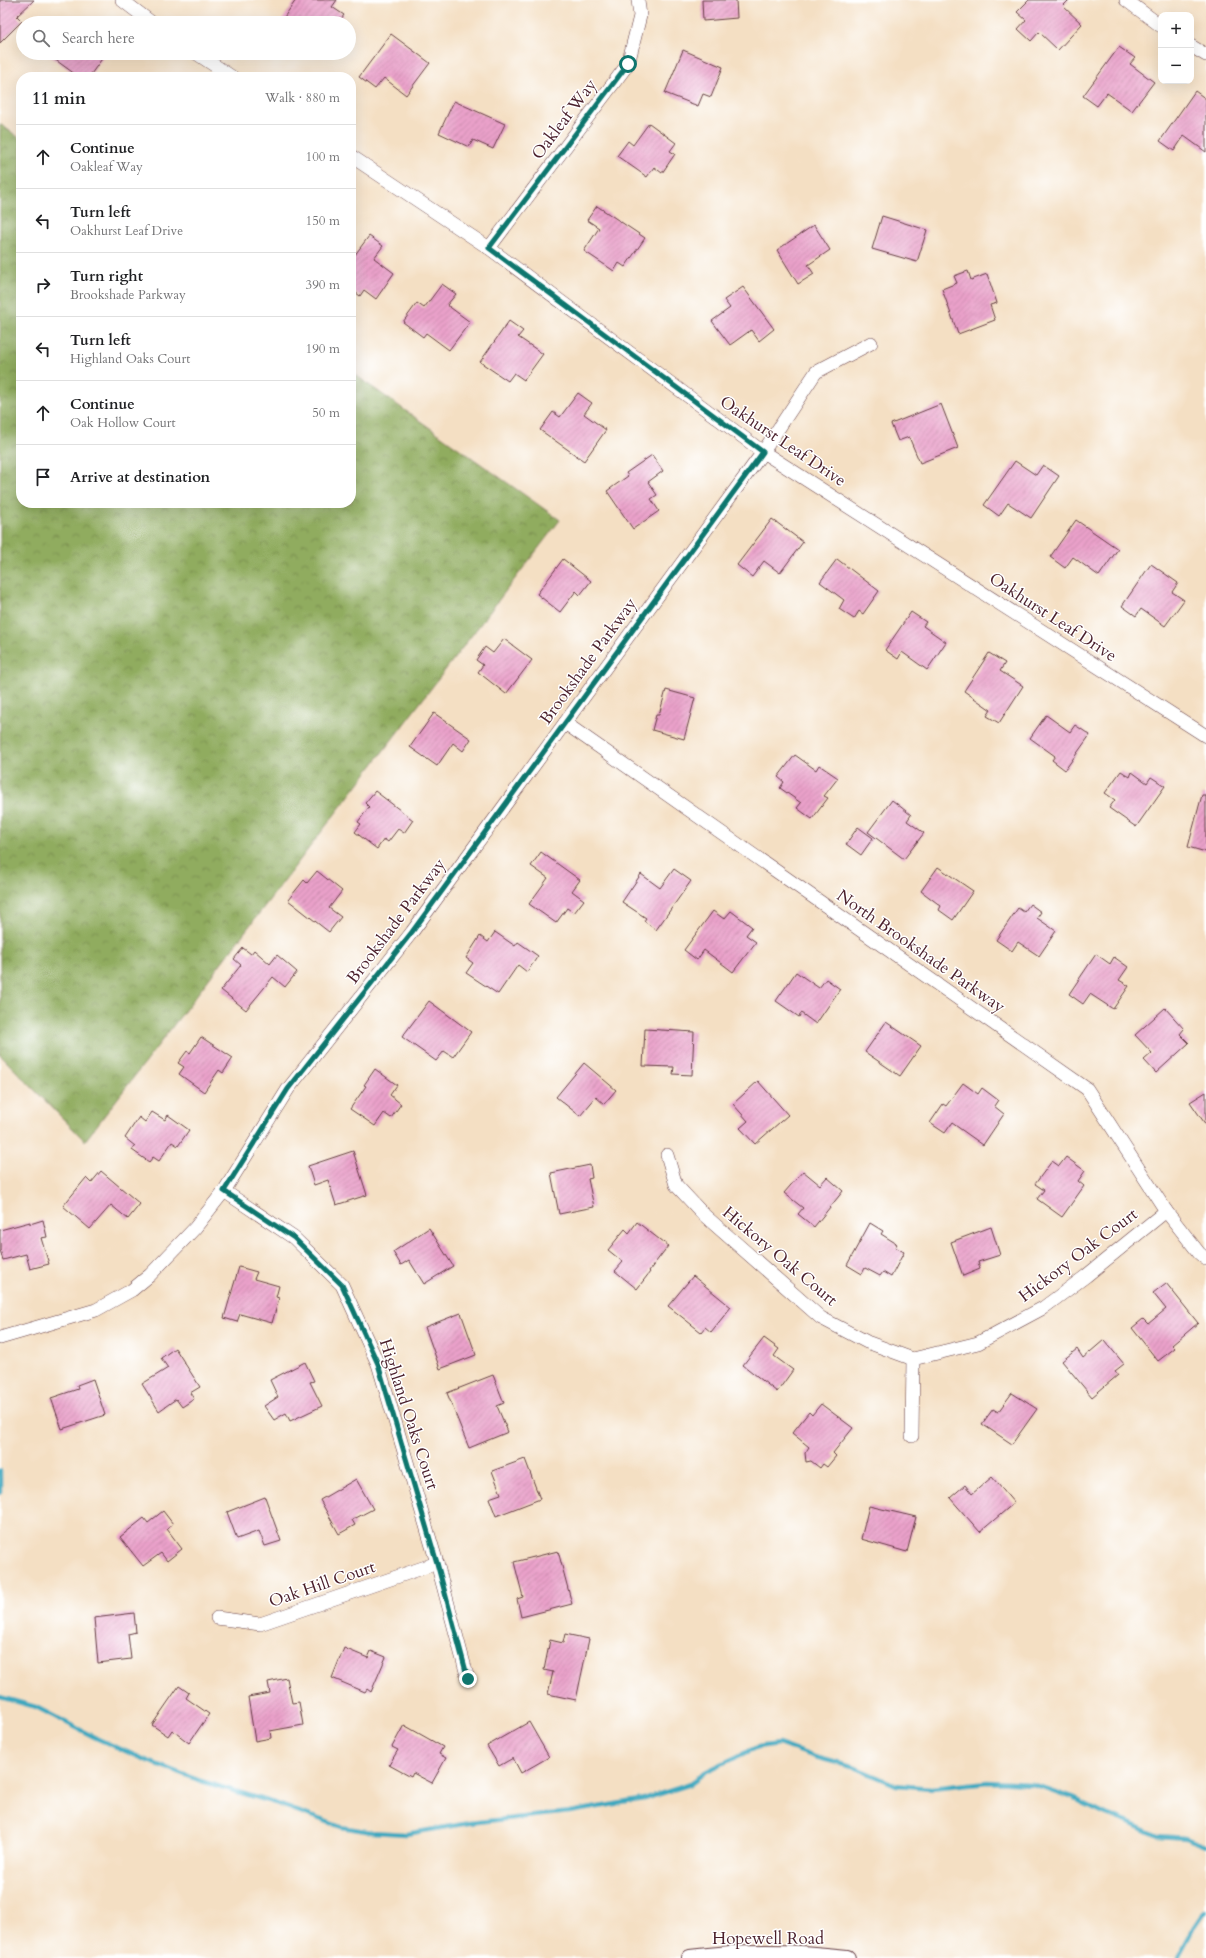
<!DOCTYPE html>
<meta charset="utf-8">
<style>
:root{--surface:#fff;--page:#f6f6f6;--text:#202124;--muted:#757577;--line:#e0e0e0}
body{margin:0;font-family:Cardo,serif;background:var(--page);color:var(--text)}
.controls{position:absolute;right:12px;top:12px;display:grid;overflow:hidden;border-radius:8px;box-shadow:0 4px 16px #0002}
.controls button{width:36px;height:36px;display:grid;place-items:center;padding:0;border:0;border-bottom:1px solid var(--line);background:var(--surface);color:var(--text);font:20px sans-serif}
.stop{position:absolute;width:12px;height:12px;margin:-9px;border:3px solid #0f766e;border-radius:50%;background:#fff}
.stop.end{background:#0f766e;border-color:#fff;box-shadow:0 1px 4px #0008}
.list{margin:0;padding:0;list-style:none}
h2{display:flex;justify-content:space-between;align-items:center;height:52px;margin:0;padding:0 16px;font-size:17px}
h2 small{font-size:13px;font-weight:400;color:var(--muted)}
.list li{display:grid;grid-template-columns:26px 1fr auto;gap:12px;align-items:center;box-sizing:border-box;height:64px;padding:0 16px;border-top:1px solid var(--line)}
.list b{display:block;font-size:15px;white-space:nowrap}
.list p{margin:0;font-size:13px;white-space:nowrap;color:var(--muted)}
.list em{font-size:13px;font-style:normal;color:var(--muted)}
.icon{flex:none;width:22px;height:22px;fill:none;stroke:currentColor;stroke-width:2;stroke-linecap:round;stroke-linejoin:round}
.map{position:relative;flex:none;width:1206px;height:1958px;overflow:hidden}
.search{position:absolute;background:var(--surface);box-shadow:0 4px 16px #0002;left:16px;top:16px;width:340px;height:44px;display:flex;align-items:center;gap:10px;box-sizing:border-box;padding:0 14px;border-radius:22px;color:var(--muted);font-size:15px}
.panel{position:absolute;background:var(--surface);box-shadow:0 4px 16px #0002;left:16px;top:72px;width:340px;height:436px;border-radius:16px}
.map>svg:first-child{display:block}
.forest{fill:url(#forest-crowns);stroke:#6d6644}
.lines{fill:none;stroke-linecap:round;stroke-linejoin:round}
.stream{stroke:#3fa8bf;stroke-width:4.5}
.building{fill:url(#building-hatch)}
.minor-casing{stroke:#643c42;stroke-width:14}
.tertiary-casing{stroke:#643c42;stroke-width:18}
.minor{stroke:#fff;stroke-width:13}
.tertiary{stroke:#fff;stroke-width:16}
.route{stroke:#0f766e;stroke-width:5}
.labels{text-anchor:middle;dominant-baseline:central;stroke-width:3;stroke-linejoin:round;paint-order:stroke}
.street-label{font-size:17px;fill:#4a1f2b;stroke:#fff}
</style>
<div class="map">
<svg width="1206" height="1958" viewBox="0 0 1206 1958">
<defs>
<pattern id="forest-crowns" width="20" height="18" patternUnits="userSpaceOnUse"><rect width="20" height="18" fill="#90ac5e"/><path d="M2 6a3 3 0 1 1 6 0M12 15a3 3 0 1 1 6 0" fill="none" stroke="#788b4e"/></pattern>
<pattern id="building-hatch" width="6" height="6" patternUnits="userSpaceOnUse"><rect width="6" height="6" fill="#eaa1ca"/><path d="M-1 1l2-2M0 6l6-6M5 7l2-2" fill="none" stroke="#c083a4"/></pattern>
</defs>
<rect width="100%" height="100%" fill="#fff"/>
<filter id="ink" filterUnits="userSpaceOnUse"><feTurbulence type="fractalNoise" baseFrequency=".025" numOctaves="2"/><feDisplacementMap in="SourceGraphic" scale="8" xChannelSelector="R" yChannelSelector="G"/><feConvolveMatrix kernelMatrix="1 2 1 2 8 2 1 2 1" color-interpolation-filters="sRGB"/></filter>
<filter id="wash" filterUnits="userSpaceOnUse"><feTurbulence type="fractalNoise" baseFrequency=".012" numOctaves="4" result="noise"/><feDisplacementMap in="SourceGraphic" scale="16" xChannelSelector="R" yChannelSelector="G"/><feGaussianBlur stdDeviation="0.9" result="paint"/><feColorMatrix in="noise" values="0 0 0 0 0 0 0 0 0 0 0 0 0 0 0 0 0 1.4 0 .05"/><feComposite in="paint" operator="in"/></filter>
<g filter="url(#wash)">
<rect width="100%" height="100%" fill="#f4dfc3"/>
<!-- forest -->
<path class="forest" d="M0,124L21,139V503H351V372L560,520L85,1141L0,1055Z"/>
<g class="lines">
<!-- stream -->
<g class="stream">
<path d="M0,1471V1493"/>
<path d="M0,1697L36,1707L98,1739L148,1761L201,1781L275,1803L341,1827L372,1832L406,1834L469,1823L570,1812L644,1799L688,1785L707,1771L757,1747L779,1744L815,1757L856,1768L896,1785L932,1788L987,1782L1033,1784L1073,1798L1106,1814L1127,1822L1157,1836L1185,1838L1206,1846"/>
<path d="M1178,1958L1192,1932L1206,1911"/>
</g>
</g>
<g id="blocks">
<!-- building -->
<g class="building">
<path d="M0,0H34L17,16L22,21L0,43Z"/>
<path d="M296,0H337L332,7L344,15L338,23H280Z"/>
<path d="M702,0H736L737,18L703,21Z"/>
<path d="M1029,0H1069L1063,6L1082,24L1058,50L1039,32L1031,41L1018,29L1026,20L1017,12Z"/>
<path d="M391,34L430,63L406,95L384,78L375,89L359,77Z"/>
<path d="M1119,47L1135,58L1130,64L1154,82L1132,111L1107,93L1097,106L1083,96Z"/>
<path d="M683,50L723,67L711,97L703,94L698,106L665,93Z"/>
<path d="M46,53H106L89,77H79Z"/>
<path d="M1195,91L1206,99V152L1184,136L1174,151L1160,141Z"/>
<path d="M454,101L505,124L493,149L473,140L469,147L439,133Z"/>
<path d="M649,123L676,143L670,151L675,154L662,173L654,167L647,177L617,156L628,141L633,145Z"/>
<path d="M597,206L645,238L625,267L619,263L614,271L584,251L599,228L587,220Z"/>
<path d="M882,216L927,230L917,262L872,249Z"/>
<path d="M814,225L830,250L808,265L814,274L798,284L777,250Z"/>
<path d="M369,236L383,246L374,258L394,273L376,299L364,290L360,296L351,289V260Z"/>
<path d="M968,271L971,280L987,274L997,303L990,305L995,320L958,334L942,289L957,283L954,276Z"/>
<path d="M442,284L456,294L447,305L470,322L449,350L426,333L423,337L403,322L417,303L424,308Z"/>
<path d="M743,287L774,329L759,341L751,330L730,345L712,321L730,308L724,300Z"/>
<path d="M509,321L523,331L518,337L543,354L524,380L514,373L508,381L480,362Z"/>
<path d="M578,393L592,403L584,414L606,430L584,461L540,430L553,412L560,417Z"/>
<path d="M941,404L958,448L920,463L909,437L898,441L891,424Z"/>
<path d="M652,455L663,471L648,482L657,495L651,499L659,511L633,529L607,491L628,476L626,473Z"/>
<path d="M1015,461L1036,475L1043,465L1059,476L1031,518L1008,503L999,516L984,505Z"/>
<path d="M772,519L803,542L780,573L764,561L752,577L737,565Z"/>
<path d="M1076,520L1118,549L1099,576L1073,557L1065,568L1050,557Z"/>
<path d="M563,559L591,581L580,595L576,591L560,612L537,594Z"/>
<path d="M837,559L879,591L863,614L859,611L854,619L839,609L844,600L820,582Z"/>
<path d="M1151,564L1178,583L1172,592L1184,600L1165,626L1141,609L1136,616L1122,606Z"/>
<path d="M911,612L926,622L923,626L946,642L927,670L902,652L898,659L885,650Z"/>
<path d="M504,639L532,660L506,694L478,672L483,665L476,660L485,647L493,653Z"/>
<path d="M989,653L1005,663L1000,671L1023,686L999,723L987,716L991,710L964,691Z"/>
<path d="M666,690L695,698L684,739L652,730L656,715H659Z"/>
<path d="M434,713L471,739L463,751L453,743L437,766L410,747Z"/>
<path d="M1046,715L1070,732L1075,725L1090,735L1065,770L1052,760L1055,756L1030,738Z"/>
<path d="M795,755L816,770L819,765L838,778L824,796L828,798L812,819L797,808L801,803L780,788L784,782L778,777Z"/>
<path d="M1121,771L1130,777L1132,772L1147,783L1151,777L1165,786L1136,827L1109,808L1115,800L1105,793Z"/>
<path d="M375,791L413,820L404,833L398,829L388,842L384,839L377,849L355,832L361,824L358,822L369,807L365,803Z"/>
<path d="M1202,795H1206V852L1188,847Z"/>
<path d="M892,800L911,815L907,821L924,833L904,859L868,832Z"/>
<path d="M858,827L873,838L861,855L846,844Z"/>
<path d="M541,852L580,880L572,891L584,900L574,913L567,908L556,923L529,904L548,878L531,866Z"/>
<path d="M938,867L973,891L953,920L939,910L941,906L921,891Z"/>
<path d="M674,869L691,881L656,930L644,921L646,918L622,902L641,874L660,888Z"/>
<path d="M317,871L342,891L329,908L341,917L329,932L288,900L304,880L307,883Z"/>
<path d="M1030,904L1041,912L1037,918L1056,931L1039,956L1018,942L1012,951L996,940L1018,908L1024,912Z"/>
<path d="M713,911L724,919L731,911L752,927L746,935L756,942L733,972L704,950L697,960L684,950Z"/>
<path d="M495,932L515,946L518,942L538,956L527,972L518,965L498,994L466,973L473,963L466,958L480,936L488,942Z"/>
<path d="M243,948L251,954L254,950L270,964L277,955L297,972L285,987L273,977L246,1010L221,990L241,965L234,959Z"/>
<path d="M1096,954L1110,964L1114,957L1128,967L1119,980L1129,986L1113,1009L1090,994L1083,1004L1069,994Z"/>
<path d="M796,972L819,988L826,979L840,989L816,1024L801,1013L799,1017L776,1001Z"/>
<path d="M429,1001L471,1032L453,1057L444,1051L436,1061L402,1037Z"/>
<path d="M1165,1008L1184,1029L1180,1034L1189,1043L1156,1073L1144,1060L1152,1053L1135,1035Z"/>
<path d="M886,1022L921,1046L900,1076L865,1052Z"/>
<path d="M645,1029L694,1032L692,1075L673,1074L674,1067L643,1066Z"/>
<path d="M201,1037L233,1058L223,1073L219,1070L204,1092L179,1074L184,1067L178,1063L187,1051L190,1053Z"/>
<path d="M584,1063L616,1090L604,1104L596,1097L580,1116L556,1097Z"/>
<path d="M375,1069L397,1085L390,1095L401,1104L391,1118L384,1113L375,1126L350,1109L366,1086L364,1085Z"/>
<path d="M758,1081L788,1115L755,1144L740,1128L748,1121L733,1104Z"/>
<path d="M963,1083L978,1094L982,1088L998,1100L994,1106L1004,1114L983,1145L952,1123L945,1133L930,1123L943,1104L946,1106Z"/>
<path d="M1206,1092V1125L1190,1102Z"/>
<path d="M152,1112L165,1120L168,1115L189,1130L178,1146L172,1142L159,1161L153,1157L149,1162L132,1150L135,1146L125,1138L139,1117L145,1122Z"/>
<path d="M353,1151L367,1195L336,1205L328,1180L314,1185L308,1166Z"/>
<path d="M1066,1157L1085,1171L1078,1181L1084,1186L1062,1217L1037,1199L1044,1190L1035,1184L1052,1161L1059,1166Z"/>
<path d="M590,1165L592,1178L588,1179L594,1207L559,1214L551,1173Z"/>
<path d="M101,1171L140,1204L128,1219L111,1205L90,1229L63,1206L86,1178L91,1183Z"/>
<path d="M803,1171L820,1185L827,1177L843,1191L814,1227L798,1214L803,1208L784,1193Z"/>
<path d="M43,1220L47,1237L41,1238L49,1264L30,1269L26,1254L3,1260L0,1250V1230L30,1222V1224Z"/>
<path d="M637,1222L668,1246L649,1271L650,1272L637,1289L615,1271L623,1262L608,1250L625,1229L629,1233Z"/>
<path d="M870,1223L883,1231L881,1234L897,1244L895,1247L904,1252L891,1277L883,1272L880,1276L865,1268L862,1274L847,1265Z"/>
<path d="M991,1227L1000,1255L978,1262L980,1269L963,1276L951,1242Z"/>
<path d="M429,1228L453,1266L424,1284L409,1260L401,1265L393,1252Z"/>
<path d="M239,1267L257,1272L254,1279L279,1286L276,1297L279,1298L272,1323L240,1314L237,1322L224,1318Z"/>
<path d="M693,1276L731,1307L711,1332L705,1327L701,1332L668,1306Z"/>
<path d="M1166,1283L1198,1323L1172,1345L1175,1348L1158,1361L1132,1328L1143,1319L1148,1324L1166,1309L1153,1293Z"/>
<path d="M461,1313L476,1355L440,1369L425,1327Z"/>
<path d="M764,1338L779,1349L774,1356L793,1370L777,1392L743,1365Z"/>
<path d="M1104,1340L1124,1364L1115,1371L1118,1375L1092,1397L1062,1361L1077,1349L1083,1358Z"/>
<path d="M175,1348L200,1387L190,1393L194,1399L182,1407L176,1399L159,1411L142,1384L168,1368L161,1358Z"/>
<path d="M305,1362L314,1381L310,1382L322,1406L290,1421L286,1413L274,1420L264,1406L278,1397L270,1380Z"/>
<path d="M493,1375L504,1403L497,1406L508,1432L469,1448L447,1393Z"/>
<path d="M93,1379L105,1415L62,1429L51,1398L78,1389L77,1385Z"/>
<path d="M1012,1393L1037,1409L1012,1444L982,1424L993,1409L998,1412Z"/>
<path d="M821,1404L853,1428L833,1453L836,1456L827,1467L823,1464L820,1468L811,1461L806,1462L805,1453L809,1447L792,1433L809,1412L812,1415Z"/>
<path d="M525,1459L540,1499L496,1516L489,1498L501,1494L492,1471Z"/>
<path d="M992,1477L1014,1503L980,1532L950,1498L965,1485L972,1494Z"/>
<path d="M356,1479L373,1509L352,1520L355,1525L339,1534L320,1500Z"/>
<path d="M265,1497L281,1541L265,1546L259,1531L237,1539L227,1512Z"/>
<path d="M869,1506L916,1517L907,1552L861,1539Z"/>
<path d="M163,1511L173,1524L167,1529L182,1549L167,1561L161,1553L143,1566L120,1537L144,1518L148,1523Z"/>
<path d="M558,1551L572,1604L521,1617L517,1599L523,1597L514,1562Z"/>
<path d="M134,1613L136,1632L128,1634L131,1659L98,1663L94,1618Z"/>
<path d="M565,1634L589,1639L576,1700L548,1694L553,1672L544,1670L550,1640L563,1643Z"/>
<path d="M344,1648L368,1658L371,1651L386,1657L371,1692L367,1689L365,1692L332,1678Z"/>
<path d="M287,1678L292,1703L299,1702L303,1725L270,1731L271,1738L255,1741L248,1697L270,1693L268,1682Z"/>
<path d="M179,1686L189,1693L186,1698L209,1714L189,1743L172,1730L168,1736L152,1725Z"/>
<path d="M529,1722L549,1757L521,1773L513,1758L499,1766L487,1746Z"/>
<path d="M404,1725L443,1747L439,1754L446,1758L432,1783L413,1773L411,1777L389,1765L398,1750L392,1747Z"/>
</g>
</g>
</g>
<g filter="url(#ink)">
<use href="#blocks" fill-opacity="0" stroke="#643c42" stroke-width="1"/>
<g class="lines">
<defs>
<g id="minor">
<path d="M122,0L152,23"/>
<path d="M1126,0L1161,26"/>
<path d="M1191,46L1206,55"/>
<path d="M196,53L232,77"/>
<path d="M351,156L489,248L763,452L1206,736"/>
<path d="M489,248L628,64L640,16L638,0"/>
<path d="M565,723L1087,1089L1166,1211L1199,1253L1206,1259"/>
<path d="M667,1155L676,1185L704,1215L821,1318L867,1342L913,1359L978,1343L1043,1308L1086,1276L1166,1211"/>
<path d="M224,1191L294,1238L342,1285L378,1364L437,1563L468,1679"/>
<path d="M0,1338L96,1310L132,1290L150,1275L195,1228L224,1191L288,1089L412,932L763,452L816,372L871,343"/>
<path d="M912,1436L913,1359"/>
<path d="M217,1618L260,1624L437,1563"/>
</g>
<path id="tertiary" d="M690,1958C740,1951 797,1952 847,1958"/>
</defs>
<!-- minor casing -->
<use href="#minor" class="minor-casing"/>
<!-- tertiary casing -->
<use href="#tertiary" class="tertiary-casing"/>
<!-- minor -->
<use href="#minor" class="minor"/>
<!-- tertiary -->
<use href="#tertiary" class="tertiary"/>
</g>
</g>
<g class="lines" filter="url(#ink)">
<!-- route -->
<path class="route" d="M468,1679L437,1563L378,1364L342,1285L294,1238L224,1191L288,1089L412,932L763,452L489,248L628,64"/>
</g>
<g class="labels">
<!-- street labels -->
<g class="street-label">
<text transform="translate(564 119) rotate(-53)">Oakleaf Way</text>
<text transform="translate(783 441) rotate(34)">Oakhurst Leaf Drive</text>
<text transform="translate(1053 617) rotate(33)">Oakhurst Leaf Drive</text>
<text transform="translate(588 661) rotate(-54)">Brookshade Parkway</text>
<text transform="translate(396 921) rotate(-53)">Brookshade Parkway</text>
<text transform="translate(921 951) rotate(35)">North Brookshade Parkway</text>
<text transform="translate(1078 1255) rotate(-37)">Hickory Oak Court</text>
<text transform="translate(780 1256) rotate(40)">Hickory Oak Court</text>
<text transform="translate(409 1414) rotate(72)">Highland Oaks Court</text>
<text transform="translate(322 1584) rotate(-19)">Oak Hill Court</text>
<text x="768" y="1938">Hopewell Road</text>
</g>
</g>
</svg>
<div class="controls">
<button>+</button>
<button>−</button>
</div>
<div class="stop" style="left:628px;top:64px"></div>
<div class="stop end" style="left:468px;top:1679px"></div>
<div class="search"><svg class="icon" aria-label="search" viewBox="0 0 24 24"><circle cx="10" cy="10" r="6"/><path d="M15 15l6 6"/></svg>Search here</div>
<section class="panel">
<h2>11 min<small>Walk · 880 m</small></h2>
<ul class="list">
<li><svg class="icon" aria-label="ahead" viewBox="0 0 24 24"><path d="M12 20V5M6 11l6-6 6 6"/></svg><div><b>Continue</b><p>Oakleaf Way</p></div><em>100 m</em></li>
<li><svg class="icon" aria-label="left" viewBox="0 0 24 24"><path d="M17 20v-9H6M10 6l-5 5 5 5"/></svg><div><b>Turn left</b><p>Oakhurst Leaf Drive</p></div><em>150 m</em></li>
<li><svg class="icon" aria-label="right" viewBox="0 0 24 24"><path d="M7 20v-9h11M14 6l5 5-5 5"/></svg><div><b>Turn right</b><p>Brookshade Parkway</p></div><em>390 m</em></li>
<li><svg class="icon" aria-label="left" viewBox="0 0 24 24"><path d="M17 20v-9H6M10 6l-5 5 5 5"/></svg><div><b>Turn left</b><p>Highland Oaks Court</p></div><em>190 m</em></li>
<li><svg class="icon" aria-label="ahead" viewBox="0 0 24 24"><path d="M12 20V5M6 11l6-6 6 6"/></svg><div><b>Continue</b><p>Oak Hollow Court</p></div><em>50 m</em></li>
<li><svg class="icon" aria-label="arrive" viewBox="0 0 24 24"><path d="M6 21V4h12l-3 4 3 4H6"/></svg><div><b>Arrive at destination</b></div></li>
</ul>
</section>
</div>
